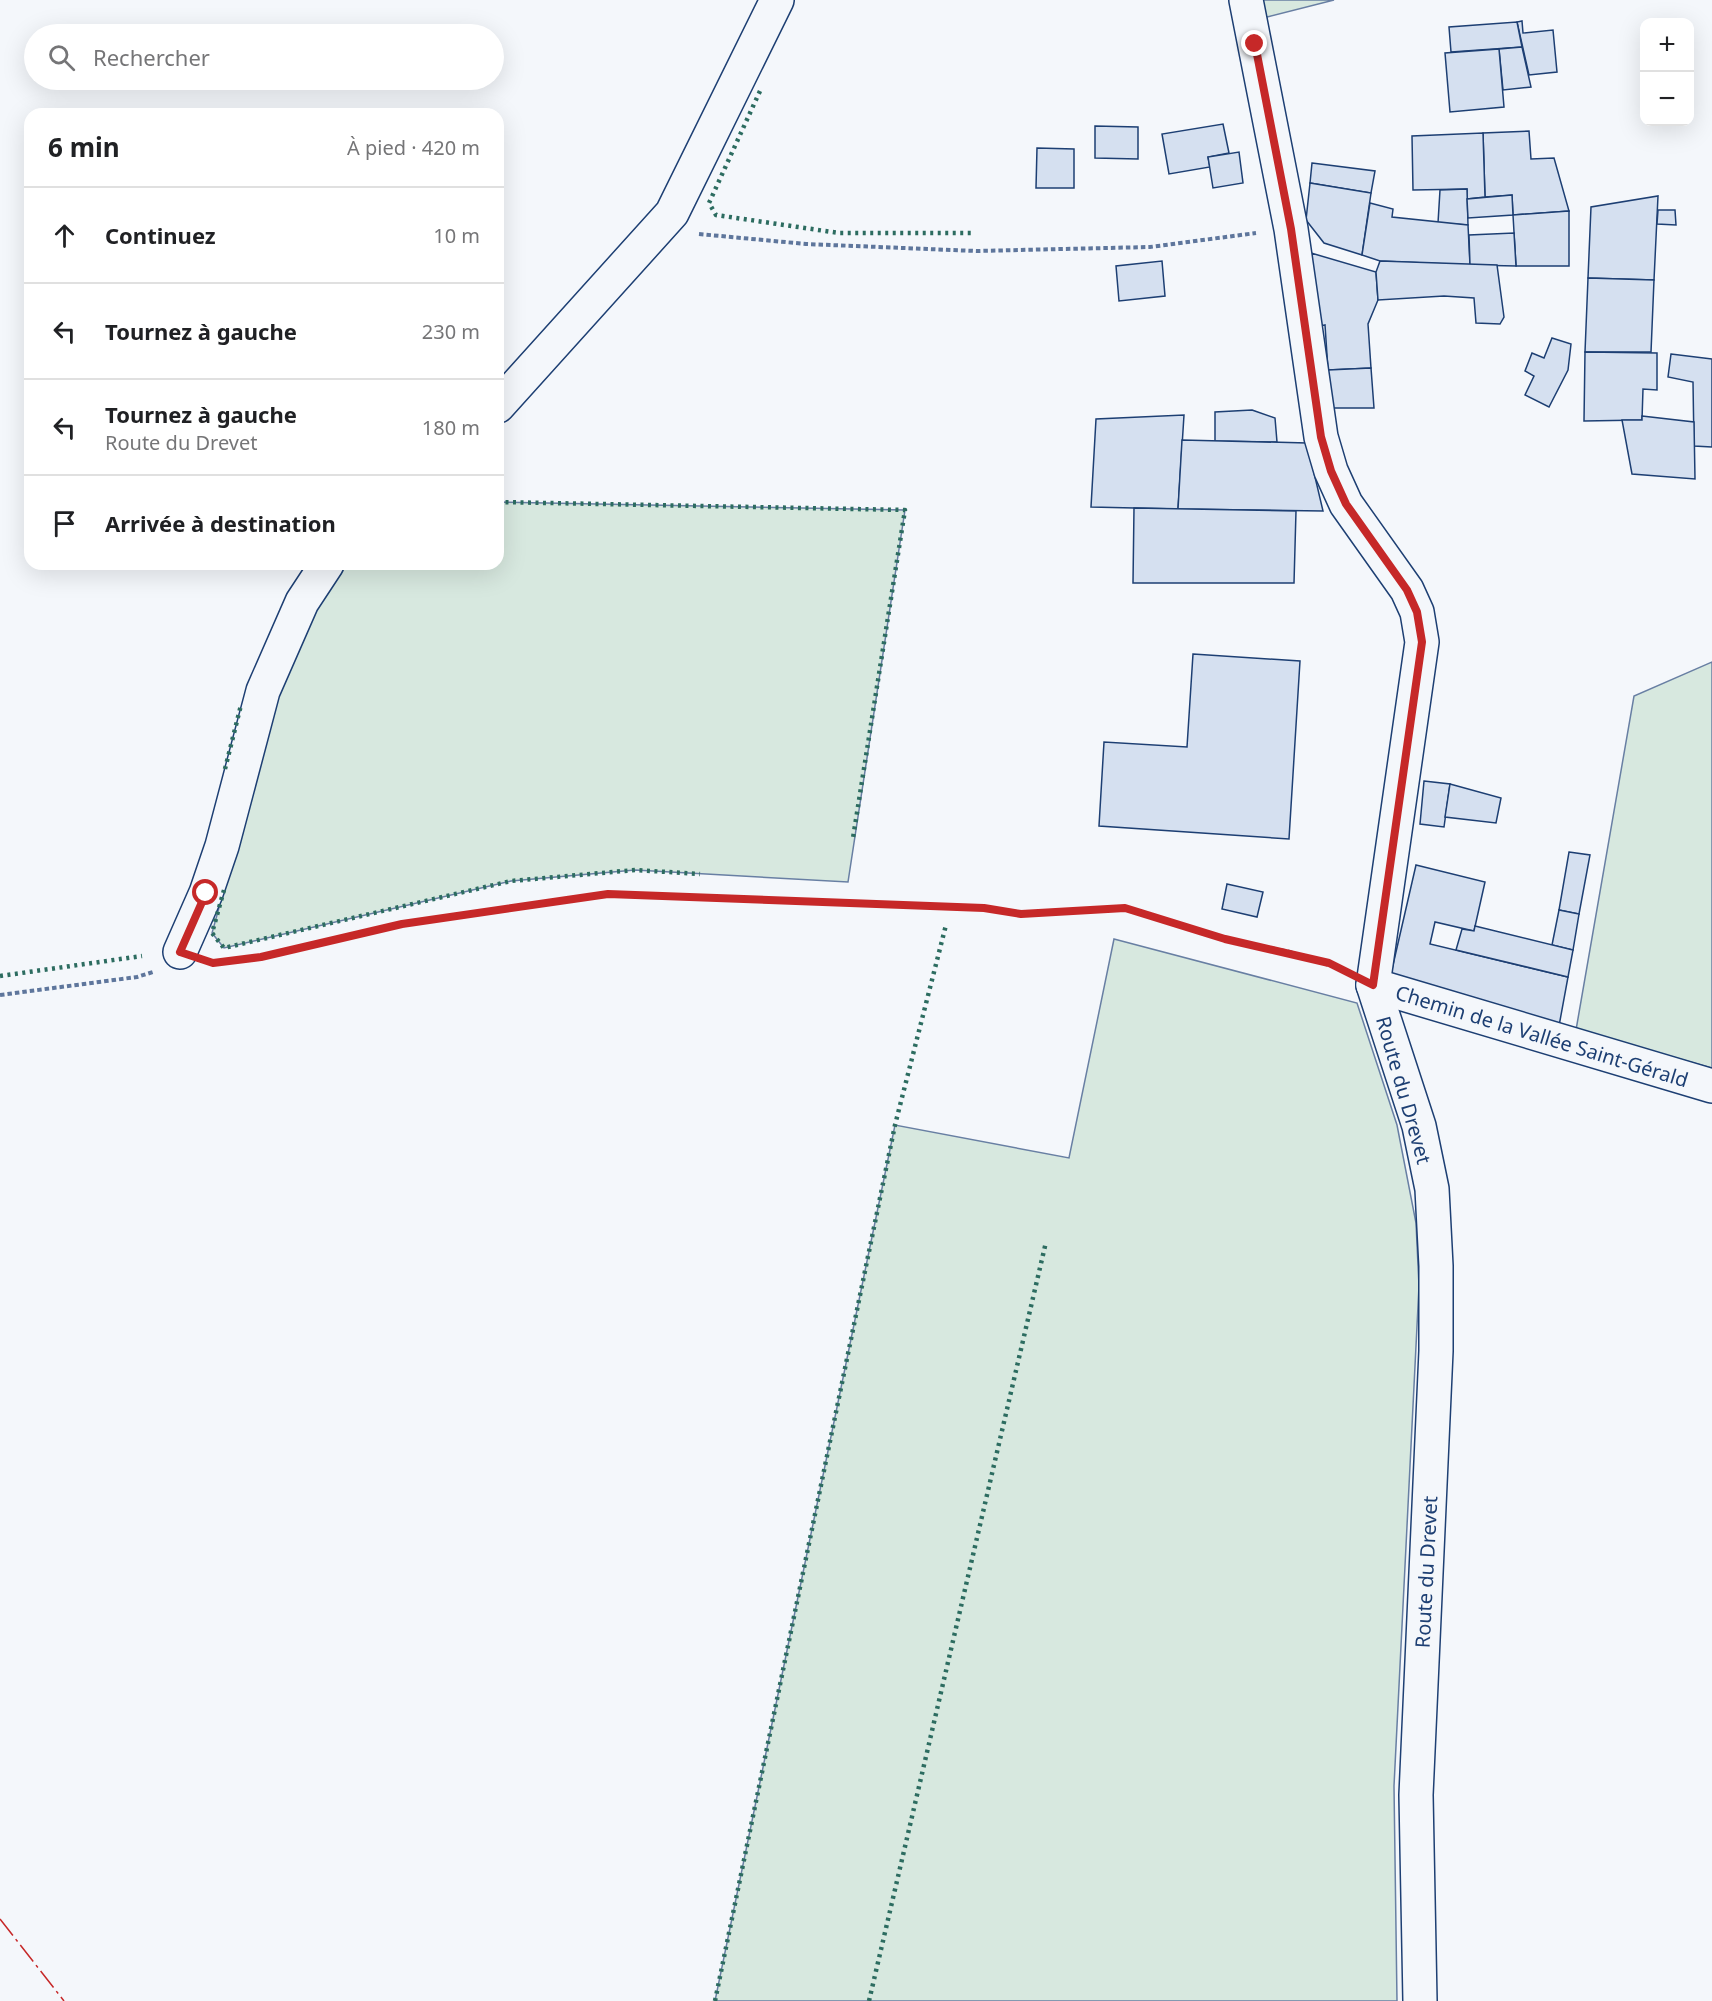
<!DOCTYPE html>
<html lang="fr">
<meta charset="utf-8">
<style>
:root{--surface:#fff;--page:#f6f6f6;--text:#202124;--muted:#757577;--line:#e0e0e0}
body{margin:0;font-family:"Noto Sans",sans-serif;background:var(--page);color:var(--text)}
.controls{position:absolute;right:18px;top:18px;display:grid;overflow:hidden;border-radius:12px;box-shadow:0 6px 24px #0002}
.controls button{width:54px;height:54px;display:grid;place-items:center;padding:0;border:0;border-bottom:2px solid var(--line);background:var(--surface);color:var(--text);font:30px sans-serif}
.stop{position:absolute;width:18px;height:18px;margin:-14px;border:4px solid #c62828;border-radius:50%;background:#fff}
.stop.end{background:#c62828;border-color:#fff;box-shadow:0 2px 6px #0008}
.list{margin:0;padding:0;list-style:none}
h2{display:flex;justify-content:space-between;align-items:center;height:78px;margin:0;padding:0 24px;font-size:26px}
h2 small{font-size:20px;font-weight:400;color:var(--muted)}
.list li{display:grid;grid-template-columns:39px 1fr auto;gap:18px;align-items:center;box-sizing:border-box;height:96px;padding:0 24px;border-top:2px solid var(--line)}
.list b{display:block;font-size:22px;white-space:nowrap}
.list p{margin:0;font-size:20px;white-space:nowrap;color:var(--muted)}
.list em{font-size:20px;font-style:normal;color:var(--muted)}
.icon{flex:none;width:33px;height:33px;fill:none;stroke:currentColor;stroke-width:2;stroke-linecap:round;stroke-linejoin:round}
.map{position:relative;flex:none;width:1712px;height:2001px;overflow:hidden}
.search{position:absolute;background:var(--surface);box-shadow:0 6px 24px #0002;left:24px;top:24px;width:480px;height:66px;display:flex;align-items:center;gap:15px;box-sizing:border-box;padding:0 21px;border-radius:33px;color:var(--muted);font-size:22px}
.panel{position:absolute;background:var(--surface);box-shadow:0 6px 24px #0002;left:24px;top:108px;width:480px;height:462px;border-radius:18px}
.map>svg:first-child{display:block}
.green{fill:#d7e8df;stroke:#687fa3;stroke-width:1.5}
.building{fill:#d5e0f0;stroke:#1d3f73;stroke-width:1.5}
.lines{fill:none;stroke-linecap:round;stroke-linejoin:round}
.minor-casing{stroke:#1d3f73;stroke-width:36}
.path{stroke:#5e769c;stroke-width:4;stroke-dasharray:4.5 3;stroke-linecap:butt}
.minor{stroke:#f4f7fb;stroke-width:33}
.hedge{stroke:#2c6c60;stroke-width:4.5;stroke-dasharray:3 4.5;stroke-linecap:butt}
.power{stroke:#c62828;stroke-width:1.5;stroke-dasharray:21 4.5 3 4.5;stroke-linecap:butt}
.route{stroke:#c62828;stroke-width:8}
.labels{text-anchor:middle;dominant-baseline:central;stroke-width:4.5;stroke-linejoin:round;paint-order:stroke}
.street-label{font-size:20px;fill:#1d3f73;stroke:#f4f7fb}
</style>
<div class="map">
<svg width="1712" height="2001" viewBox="0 0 1712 2001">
<rect width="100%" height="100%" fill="#f4f7fb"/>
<!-- green -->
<g class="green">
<path d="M1258,0H1334L1263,18Z"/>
<path d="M498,502L905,510L848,882L635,870L511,881L224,948L212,933L284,672L309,608L343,564H498Z"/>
<path d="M1712,662V1068L1576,1030L1634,696Z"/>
<path d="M1114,939L1357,1003L1397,1125L1416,1223L1419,1286L1394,1786L1397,2001H715L895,1125L1069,1158Z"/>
</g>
<!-- building -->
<g class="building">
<path d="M1522,21L1523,33L1553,30L1557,72L1529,75L1517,22Z"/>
<path d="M1517,22L1522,47L1451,52L1449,27Z"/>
<path d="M1522,47L1531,87L1503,90L1499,49Z"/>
<path d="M1499,49L1504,107L1450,112L1445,53Z"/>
<path d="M1223,124L1229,153L1208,157L1210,167L1169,174L1162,134Z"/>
<path d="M1095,126L1138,127V159L1095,158Z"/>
<path d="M1529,131L1531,159L1554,158L1569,211L1513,215L1512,195L1485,197L1483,133Z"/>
<path d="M1483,133L1485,197L1467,199V189L1413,190L1412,136Z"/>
<path d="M1037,148L1074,149V188H1036Z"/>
<path d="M1239,152L1243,183L1213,188L1208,157Z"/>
<path d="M1312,163L1375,171L1371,193L1310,183Z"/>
<path d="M1310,183L1371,193L1362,255L1324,243L1306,220Z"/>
<path d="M1467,189L1468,225L1438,223L1440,190Z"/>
<path d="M1512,195L1513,215L1468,218L1467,199Z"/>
<path d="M1658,196L1654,280L1588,278L1591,207Z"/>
<path d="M1370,203L1393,209L1392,217L1468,225L1470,265L1380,261L1362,255Z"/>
<path d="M1658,210H1675L1676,225L1657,224Z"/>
<path d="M1569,211V266H1516L1513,215Z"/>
<path d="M1514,233L1516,266L1470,265L1469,235Z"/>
<path d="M1311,253L1376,272L1378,300L1368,324L1371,368L1328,370L1325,325L1320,326Z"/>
<path d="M1162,261L1165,296L1119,301L1116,266Z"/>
<path d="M1380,261L1497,265L1504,317L1500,324L1476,323L1474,298L1444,296L1378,300L1376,272Z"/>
<path d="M1588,278L1654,280L1651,352H1585Z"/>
<path d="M1552,338L1571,344L1568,370L1549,407L1525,395L1534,376L1525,371L1532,353L1544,358Z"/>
<path d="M1585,352L1657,353V390L1643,389L1642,420L1584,421Z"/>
<path d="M1671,354L1712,359V447L1694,446L1693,382L1668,377Z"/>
<path d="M1371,368L1374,408H1329L1328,370Z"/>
<path d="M1252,410L1275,418L1277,442L1215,441V412Z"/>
<path d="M1184,415L1178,509L1091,507L1096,419Z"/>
<path d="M1642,416L1694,422L1695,479L1632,474L1622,420H1642Z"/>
<path d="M1182,440L1307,443L1323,511L1178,509Z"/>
<path d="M1134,508L1296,511L1294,583H1133Z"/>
<path d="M1193,654L1300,661L1289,839L1099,826L1104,742L1187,747Z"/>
<path d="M1424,781L1450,784L1444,827L1420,824Z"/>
<path d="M1450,784L1501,798L1496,823L1445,817Z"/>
<path d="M1569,852L1590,855L1579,914L1559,910Z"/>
<path d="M1416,865L1485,882L1474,931L1435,922L1430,944L1568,977L1559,1026L1390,978Z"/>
<path d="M1227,884L1263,892L1257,917L1222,909Z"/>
<path d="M1559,910L1579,914L1573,950L1552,945Z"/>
<path d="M1475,926L1573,950L1568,977L1456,950L1462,929L1474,931Z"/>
</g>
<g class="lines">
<defs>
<g id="minor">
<path d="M1246,0L1291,229L1321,437L1331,471L1346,504L1407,590L1417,612L1422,642L1373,985L1419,1126L1432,1189L1436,1266V1351L1416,1795L1420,2001"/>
<path d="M498,406L672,213L777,0"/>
<path d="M180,952L206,893L222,846L263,691L302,602L327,564"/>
<path d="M1373,985L1712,1086"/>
</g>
</defs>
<!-- minor casing -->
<use href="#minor" class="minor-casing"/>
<!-- path -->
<g class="path">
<path d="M699,234L806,244L976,251L1150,247L1256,233"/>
<path d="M213,962L261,957L402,924L608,894L984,908L1021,913L1125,908L1225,939L1290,952L1341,969"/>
<path d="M0,995L137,977L153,972"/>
</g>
<!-- minor -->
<use href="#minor" class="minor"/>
<!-- hedge -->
<g class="hedge">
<path d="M760,91L709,203L716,215L839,233H972"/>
<path d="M498,502L905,510L853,838"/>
<path d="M225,769L241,705"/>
<path d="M224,890L212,933L224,948L511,881L635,870L700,874"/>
<path d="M0,976L142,956"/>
<path d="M715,2001L895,1125L946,925"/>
<path d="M869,2001L1046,1242"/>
</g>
<!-- power -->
<path class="power" d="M0,1919L64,2001"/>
</g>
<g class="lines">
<!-- route -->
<path class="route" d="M206,893L180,952L213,963L261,957L402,924L608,894L984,908L1021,914L1125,908L1225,939L1329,963L1373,985L1422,642L1417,612L1407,590L1346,504L1331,471L1321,437L1291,229L1255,44"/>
</g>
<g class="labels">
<!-- street labels -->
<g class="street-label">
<text transform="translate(1542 1036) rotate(17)">Chemin de la Vallée Saint-Gérald</text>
<text transform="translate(1404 1090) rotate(74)">Route du Drevet</text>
<text transform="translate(1426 1572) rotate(-87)">Route du Drevet</text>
</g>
</g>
</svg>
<div class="controls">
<button>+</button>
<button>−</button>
</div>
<div class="stop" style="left:206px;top:893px"></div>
<div class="stop end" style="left:1255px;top:44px"></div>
<div class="search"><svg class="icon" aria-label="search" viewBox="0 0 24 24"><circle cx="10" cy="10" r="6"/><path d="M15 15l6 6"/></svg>Rechercher</div>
<section class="panel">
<h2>6 min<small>À pied · 420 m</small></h2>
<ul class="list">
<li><svg class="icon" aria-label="ahead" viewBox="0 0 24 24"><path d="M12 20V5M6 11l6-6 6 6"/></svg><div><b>Continuez</b></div><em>10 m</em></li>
<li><svg class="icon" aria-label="left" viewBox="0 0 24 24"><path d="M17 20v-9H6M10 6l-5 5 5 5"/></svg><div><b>Tournez à gauche</b></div><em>230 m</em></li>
<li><svg class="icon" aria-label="left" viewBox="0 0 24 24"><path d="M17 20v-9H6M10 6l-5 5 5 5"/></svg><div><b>Tournez à gauche</b><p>Route du Drevet</p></div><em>180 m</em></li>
<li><svg class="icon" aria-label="arrive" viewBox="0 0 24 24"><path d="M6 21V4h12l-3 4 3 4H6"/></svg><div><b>Arrivée à destination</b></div></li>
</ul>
</section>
</div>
